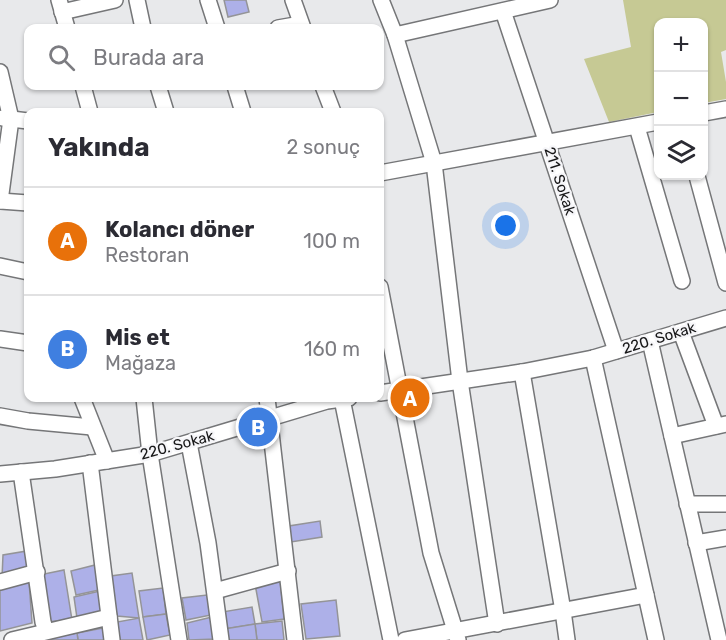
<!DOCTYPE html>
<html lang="tr">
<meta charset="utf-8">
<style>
:root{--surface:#fff;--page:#f7f7f7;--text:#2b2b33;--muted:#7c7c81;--line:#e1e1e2;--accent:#0b8043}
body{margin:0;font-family:Rubik,sans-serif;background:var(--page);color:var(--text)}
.controls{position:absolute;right:18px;top:18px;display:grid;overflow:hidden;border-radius:12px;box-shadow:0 2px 4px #0004}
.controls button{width:54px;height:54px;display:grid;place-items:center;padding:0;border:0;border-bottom:2px solid var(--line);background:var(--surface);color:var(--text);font:30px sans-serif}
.you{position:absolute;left:506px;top:226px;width:21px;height:21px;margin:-15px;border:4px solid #fff;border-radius:50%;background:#1a73e8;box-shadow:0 0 0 9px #1a73e833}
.badge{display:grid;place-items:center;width:39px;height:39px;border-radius:50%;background:var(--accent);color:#fff;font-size:20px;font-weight:700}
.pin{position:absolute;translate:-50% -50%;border:3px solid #fff;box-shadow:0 2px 6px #0006}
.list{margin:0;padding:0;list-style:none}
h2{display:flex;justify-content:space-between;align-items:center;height:78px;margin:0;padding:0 24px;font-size:26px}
h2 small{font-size:20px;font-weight:400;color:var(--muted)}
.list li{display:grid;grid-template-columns:39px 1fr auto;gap:18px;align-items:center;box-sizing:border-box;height:108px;padding:0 24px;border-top:2px solid var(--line)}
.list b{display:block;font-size:22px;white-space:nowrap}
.list p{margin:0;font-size:20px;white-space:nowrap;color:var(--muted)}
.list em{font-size:20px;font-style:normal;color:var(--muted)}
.icon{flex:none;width:33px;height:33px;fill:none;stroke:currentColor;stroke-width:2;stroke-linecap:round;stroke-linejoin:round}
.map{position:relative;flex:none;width:726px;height:640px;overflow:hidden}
.search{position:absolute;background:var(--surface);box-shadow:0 2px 4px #0004;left:24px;top:24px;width:360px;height:66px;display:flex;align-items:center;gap:15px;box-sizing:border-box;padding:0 21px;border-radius:12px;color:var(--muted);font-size:22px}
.panel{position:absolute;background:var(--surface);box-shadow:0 2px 4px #0004;left:24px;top:108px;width:360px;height:294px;border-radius:12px}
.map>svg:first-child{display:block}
.green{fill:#c6c994}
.building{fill:#adb0e8;stroke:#949497;stroke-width:1.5}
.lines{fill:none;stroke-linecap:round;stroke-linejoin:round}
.minor-casing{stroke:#757678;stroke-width:18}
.minor{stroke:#fff;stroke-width:15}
.labels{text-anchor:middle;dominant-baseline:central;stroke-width:4.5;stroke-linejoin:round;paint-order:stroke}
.street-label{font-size:15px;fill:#171718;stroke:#f6f6f9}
</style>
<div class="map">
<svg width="726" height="640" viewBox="0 0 726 640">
<rect width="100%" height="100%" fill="#e8e9eb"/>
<!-- green -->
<path class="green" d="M623,0H726V50L721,52L726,82V99L704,103V22H658V112L609,122L584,59L631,47Z"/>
<!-- building -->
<g class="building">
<path d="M224,0H246L249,12L228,17Z"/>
<path d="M320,521L322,537L291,542L289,526Z"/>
<path d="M27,551V572L2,578L3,555Z"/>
<path d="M95,565L99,590L76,595L71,571Z"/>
<path d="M64,570L72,620L43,622L39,575Z"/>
<path d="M132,573L139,618L117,616L111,576Z"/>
<path d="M280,579L284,619L262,622L255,584Z"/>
<path d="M29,581L32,623L0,631V589Z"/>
<path d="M163,588L166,614L143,617L139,591Z"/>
<path d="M100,591L101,612L77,618L74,597Z"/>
<path d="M207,595L211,615L186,620L182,598Z"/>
<path d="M336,600L340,636L306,639L301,604Z"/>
<path d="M252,607L255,624L224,629L222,612Z"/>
<path d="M166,614L170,635L147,640L143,617Z"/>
<path d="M212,617L216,639L189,640L187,623Z"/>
<path d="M139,618L143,640H120L117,622Z"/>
<path d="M282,621L284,640H257L255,624Z"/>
<path d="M255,624L257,640H226L224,629Z"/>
<path d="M103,628L105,640H78L77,633Z"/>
<path d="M77,633L78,640H49V638Z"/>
</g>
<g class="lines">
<defs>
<g id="minor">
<path d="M59,0L67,28"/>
<path d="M137,0L143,28"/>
<path d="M208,0L217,28"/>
<path d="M293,0L303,28"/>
<path d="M381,0L395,35L434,163L460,381L497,624"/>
<path d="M503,11L616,351"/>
<path d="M62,12L115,0"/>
<path d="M278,28L301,24"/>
<path d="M395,35L550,0"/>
<path d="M0,72L11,119L0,201"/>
<path d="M83,86L90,112"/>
<path d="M158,86L166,112"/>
<path d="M235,86L243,112"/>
<path d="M323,86L333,112"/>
<path d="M704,113L726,109"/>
<path d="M3,118L28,121"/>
<path d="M637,127L682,281"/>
<path d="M380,173L658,122"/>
<path d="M697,176L726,283"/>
<path d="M0,201L28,203"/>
<path d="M0,266L28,272"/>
<path d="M380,287L431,553L458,640"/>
<path d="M681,332L716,426"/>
<path d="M0,339L28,343"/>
<path d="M650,341L719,640"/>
<path d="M593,358L656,640"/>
<path d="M522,372L563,611L567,640"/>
<path d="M380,393L522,372L593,358L726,318"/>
<path d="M82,398L107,461"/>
<path d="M144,398L150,454L179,640"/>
<path d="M267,398L295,640"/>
<path d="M342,399L391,640"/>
<path d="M0,416L28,421L92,427"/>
<path d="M672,436L726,424"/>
<path d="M189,443L208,543L221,640"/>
<path d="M90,463L112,640"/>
<path d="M21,472L43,622L46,631"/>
<path d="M0,474L55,469L150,454L327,401L349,398"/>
<path d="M687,504H726"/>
<path d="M696,543L726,538"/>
<path d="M0,582L37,572"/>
<path d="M215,591L288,571"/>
<path d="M12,640L109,617"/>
<path d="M405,640L646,595"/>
</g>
</defs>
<!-- minor casing -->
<use href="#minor" class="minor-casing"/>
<!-- minor -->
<use href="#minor" class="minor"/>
</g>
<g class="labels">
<!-- street labels -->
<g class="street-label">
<text transform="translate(560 181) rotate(72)">211. Sokak</text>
<text transform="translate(659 338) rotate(-17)">220. Sokak</text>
<text transform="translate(177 445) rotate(-15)">220. Sokak</text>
</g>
</g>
</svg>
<div class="controls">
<button>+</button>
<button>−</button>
<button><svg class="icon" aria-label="layers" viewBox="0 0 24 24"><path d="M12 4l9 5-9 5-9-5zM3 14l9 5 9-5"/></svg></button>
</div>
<div class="you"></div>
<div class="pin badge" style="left:410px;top:398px;background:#e8710a">A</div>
<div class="pin badge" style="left:258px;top:427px;background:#3f7fe0">B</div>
<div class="search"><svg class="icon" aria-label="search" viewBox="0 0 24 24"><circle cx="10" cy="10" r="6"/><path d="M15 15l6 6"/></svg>Burada ara</div>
<section class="panel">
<h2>Yakında<small>2 sonuç</small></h2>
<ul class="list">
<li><span class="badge" style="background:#e8710a">A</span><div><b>Kolancı döner</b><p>Restoran</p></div><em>100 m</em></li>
<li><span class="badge" style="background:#3f7fe0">B</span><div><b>Mis et</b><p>Mağaza</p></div><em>160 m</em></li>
</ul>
</section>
</div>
